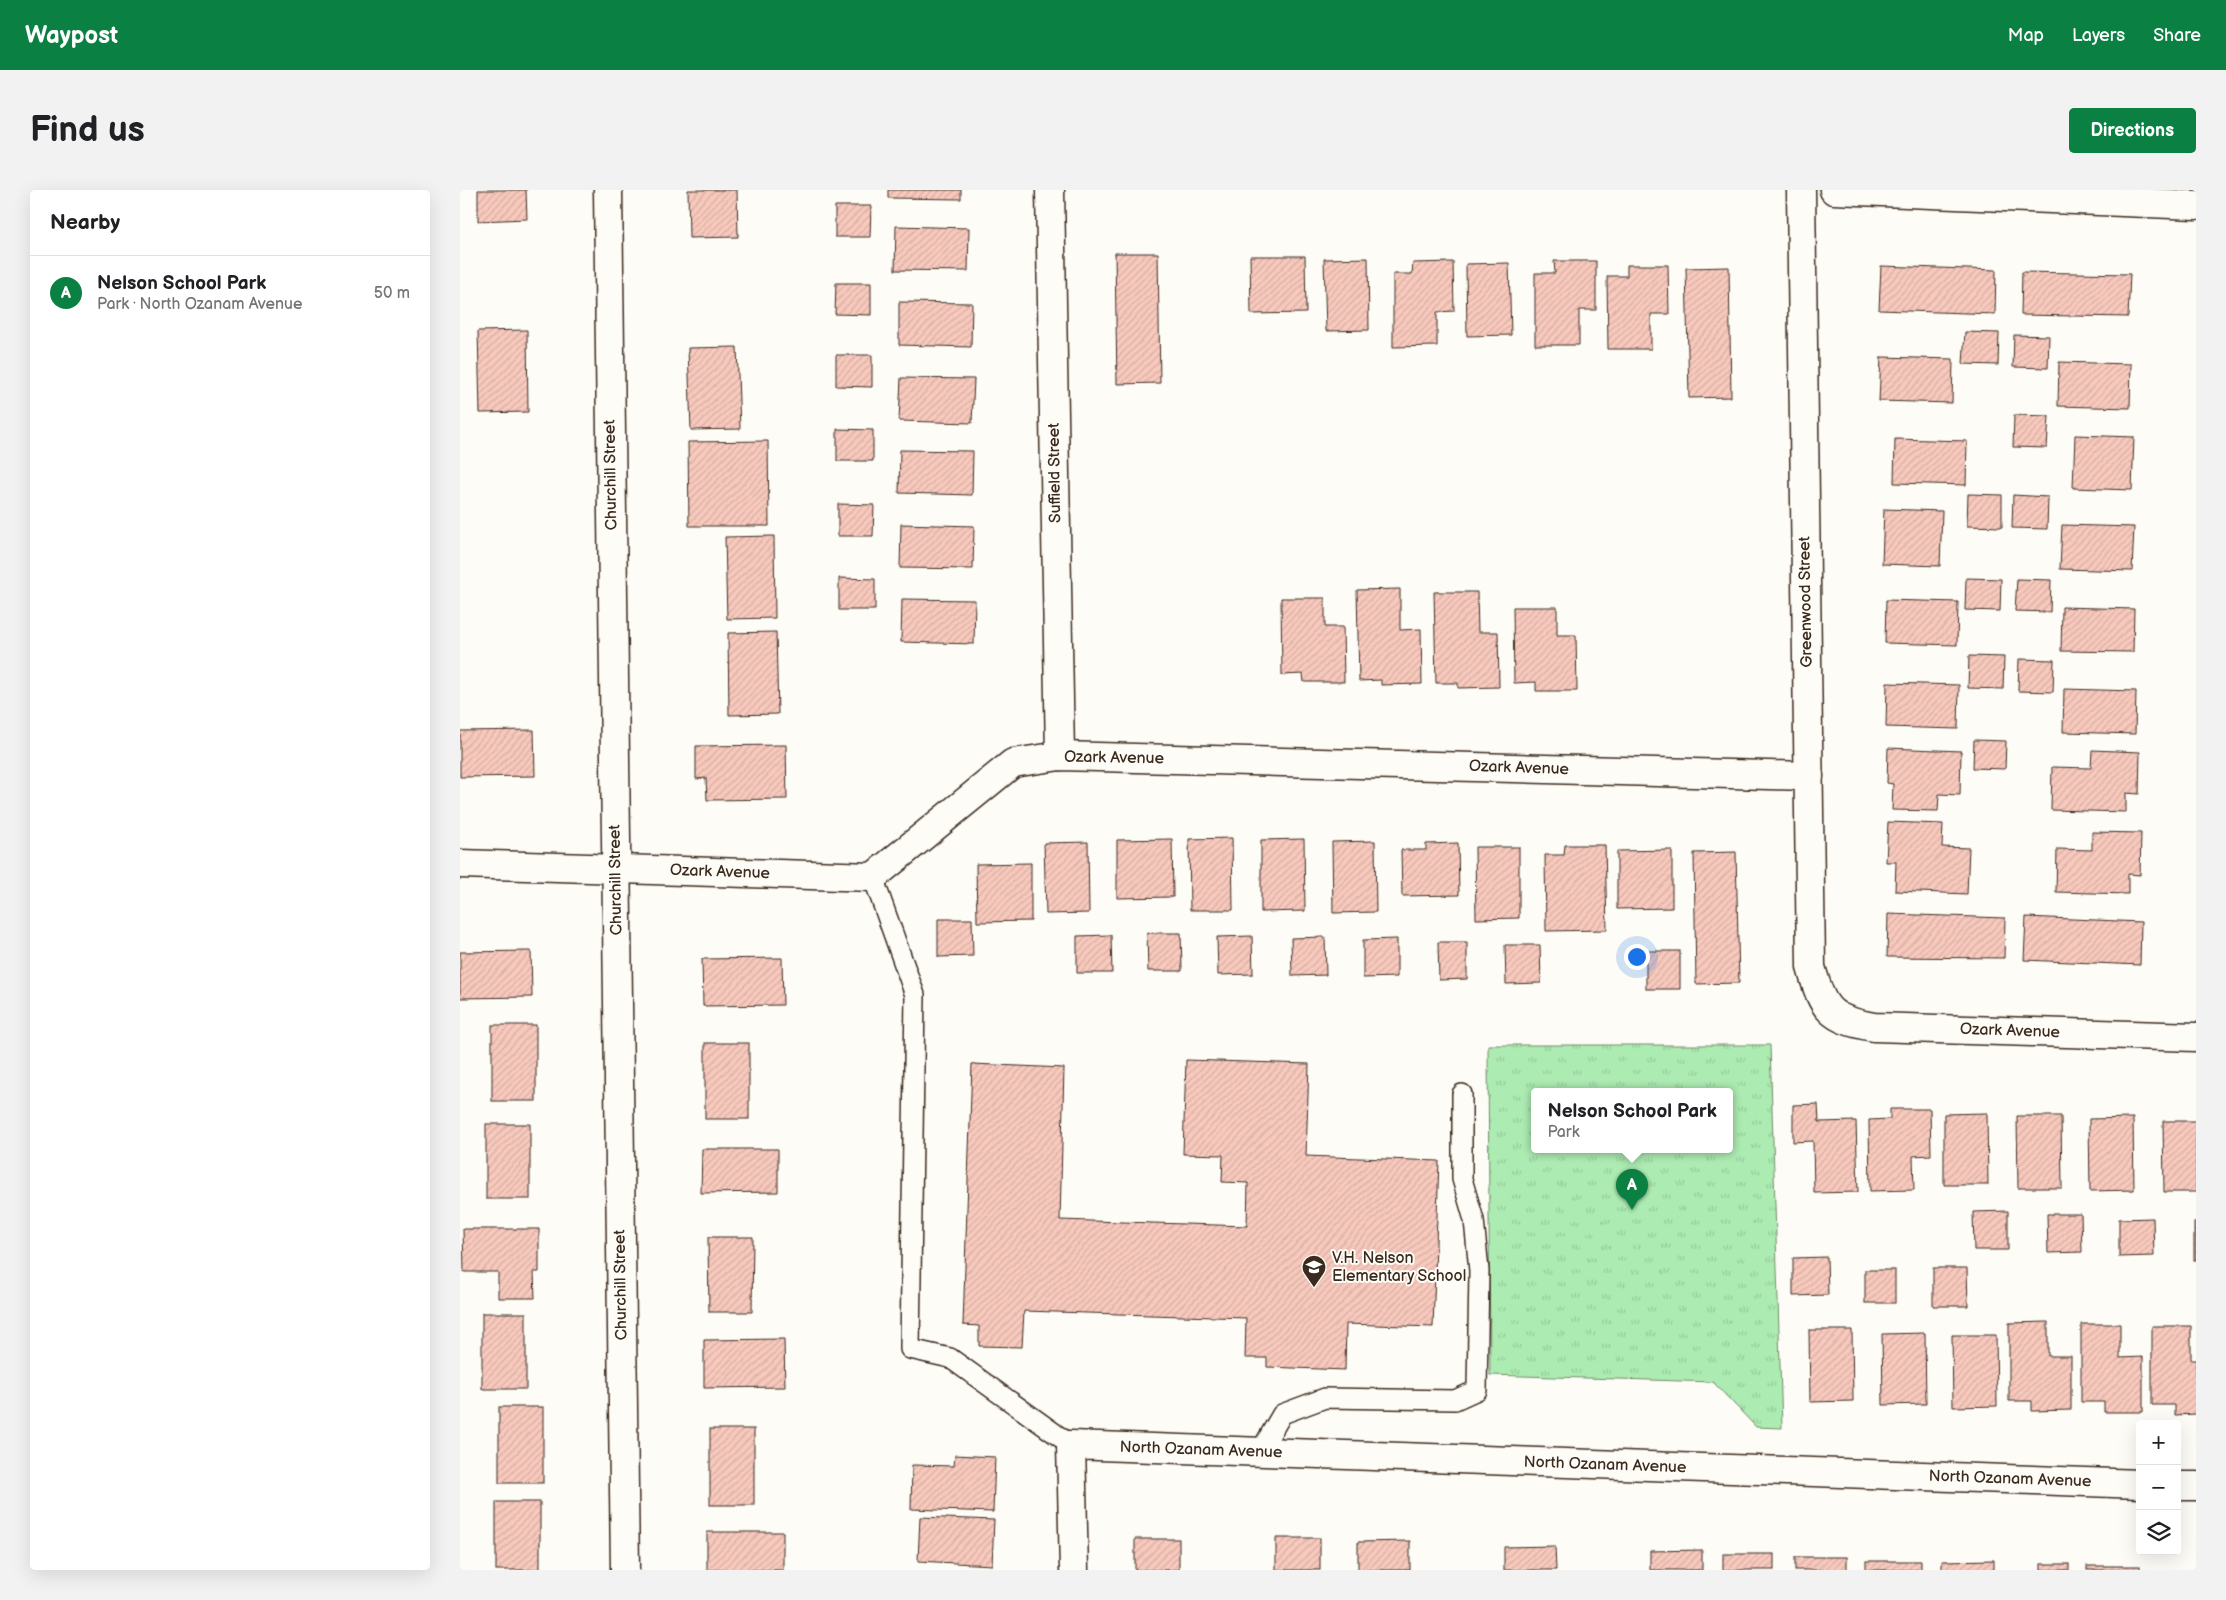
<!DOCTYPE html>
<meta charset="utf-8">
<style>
:root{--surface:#fff;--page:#f2f2f2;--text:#202124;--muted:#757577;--line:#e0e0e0;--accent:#0b8043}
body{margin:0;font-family:"Balsamiq Sans",sans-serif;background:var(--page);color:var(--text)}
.controls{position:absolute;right:15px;bottom:15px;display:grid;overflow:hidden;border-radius:5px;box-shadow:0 5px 20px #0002}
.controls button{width:45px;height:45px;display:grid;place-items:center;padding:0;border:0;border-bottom:1px solid var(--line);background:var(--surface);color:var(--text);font:25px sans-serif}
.you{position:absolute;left:1176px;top:766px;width:18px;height:18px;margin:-12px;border:4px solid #fff;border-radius:50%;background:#1a73e8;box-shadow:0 0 0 8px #1a73e833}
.badge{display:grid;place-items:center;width:32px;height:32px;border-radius:50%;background:var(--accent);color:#fff;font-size:16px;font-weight:700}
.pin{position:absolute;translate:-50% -41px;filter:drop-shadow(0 1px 2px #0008)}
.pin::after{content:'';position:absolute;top:26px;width:18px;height:15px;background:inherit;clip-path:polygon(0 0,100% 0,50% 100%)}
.popup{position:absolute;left:1071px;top:898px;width:202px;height:65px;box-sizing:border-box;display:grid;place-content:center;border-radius:5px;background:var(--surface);filter:drop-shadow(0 1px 4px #0005);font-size:16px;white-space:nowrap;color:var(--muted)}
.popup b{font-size:19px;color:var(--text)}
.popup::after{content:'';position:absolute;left:50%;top:100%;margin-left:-10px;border:10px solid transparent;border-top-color:var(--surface)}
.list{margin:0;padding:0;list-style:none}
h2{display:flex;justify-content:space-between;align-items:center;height:65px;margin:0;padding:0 20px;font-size:21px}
h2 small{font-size:16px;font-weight:400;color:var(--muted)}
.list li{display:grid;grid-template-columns:32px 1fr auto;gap:15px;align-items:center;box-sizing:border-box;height:75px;padding:0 20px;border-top:1px solid var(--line)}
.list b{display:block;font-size:19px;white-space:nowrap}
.list p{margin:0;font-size:16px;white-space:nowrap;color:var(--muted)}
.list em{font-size:16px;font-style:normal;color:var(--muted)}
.icon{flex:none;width:28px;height:28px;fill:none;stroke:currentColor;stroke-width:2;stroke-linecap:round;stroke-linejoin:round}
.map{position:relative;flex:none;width:1736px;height:1380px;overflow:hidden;border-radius:5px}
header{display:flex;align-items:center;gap:30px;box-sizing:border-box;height:70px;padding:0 25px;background:var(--accent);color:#fff}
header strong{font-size:24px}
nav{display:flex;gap:28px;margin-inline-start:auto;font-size:18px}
.intro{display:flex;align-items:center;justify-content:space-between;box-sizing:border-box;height:120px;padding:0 30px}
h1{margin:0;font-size:35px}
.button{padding:12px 22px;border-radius:5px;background:var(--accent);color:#fff;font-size:18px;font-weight:700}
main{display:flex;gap:30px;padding:0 30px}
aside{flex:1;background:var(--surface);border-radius:5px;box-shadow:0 5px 20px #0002}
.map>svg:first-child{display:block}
.park{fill:url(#park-tufts);stroke:#748a68;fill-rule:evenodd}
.building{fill:url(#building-hatch);stroke:#3b2a1e}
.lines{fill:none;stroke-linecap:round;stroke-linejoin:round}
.lane-casing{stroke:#3b2a1e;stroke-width:22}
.street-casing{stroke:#3b2a1e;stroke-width:31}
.lane{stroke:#fdfcf7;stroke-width:19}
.street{stroke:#fdfcf7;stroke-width:28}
.labels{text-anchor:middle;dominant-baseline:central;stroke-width:4;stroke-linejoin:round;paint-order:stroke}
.street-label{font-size:16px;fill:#3b2a1e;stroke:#fdfcf7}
.poi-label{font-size:16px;fill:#3b2a1e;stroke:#fdfcf7;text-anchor:start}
</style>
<header>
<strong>Waypost</strong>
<nav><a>Map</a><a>Layers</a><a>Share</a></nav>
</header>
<div class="intro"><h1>Find us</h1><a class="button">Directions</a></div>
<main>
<aside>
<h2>Nearby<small></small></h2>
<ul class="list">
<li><span class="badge">A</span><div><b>Nelson School Park</b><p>Park · North Ozanam Avenue</p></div><em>50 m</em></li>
</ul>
</aside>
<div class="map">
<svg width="1736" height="1380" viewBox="0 0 1736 1380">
<defs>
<pattern id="park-tufts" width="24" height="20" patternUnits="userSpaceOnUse" patternTransform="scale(1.25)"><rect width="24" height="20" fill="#acebb2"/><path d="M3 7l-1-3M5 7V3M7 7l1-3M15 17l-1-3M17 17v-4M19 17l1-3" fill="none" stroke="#95ca99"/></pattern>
<pattern id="building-hatch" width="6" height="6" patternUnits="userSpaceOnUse" patternTransform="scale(1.25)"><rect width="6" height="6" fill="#f8c9bd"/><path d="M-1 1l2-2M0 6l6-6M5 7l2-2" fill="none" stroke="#d6ada2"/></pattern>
</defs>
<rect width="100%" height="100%" fill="#fdfcf7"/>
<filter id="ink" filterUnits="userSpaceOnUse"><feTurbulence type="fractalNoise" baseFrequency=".02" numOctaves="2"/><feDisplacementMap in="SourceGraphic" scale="10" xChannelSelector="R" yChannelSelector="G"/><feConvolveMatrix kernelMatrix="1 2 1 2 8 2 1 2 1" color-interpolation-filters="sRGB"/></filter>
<g filter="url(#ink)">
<!-- park -->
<path class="park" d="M1028,855H1310L1322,1238L1296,1237L1253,1192L1030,1185ZM1074,901H1270V959H1074Z"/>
<!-- building -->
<g class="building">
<path d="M18,0H66L67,29L18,31Z"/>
<path d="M228,0H277L278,47L229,48Z"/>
<path d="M428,0H501V9L428,8Z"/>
<path d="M375,16H411L410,47H375Z"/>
<path d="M436,36L509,38L508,81L435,80Z"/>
<path d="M655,63H698L700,193L657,194Z"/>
<path d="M790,66H845L846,123L791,124Z"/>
<path d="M908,68L909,140L866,141L864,69Z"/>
<path d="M1094,71H1136V120H1119V155H1075V83H1095Z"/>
<path d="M993,72L994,121L977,122V156L933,157V84H952L953,73Z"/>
<path d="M1049,73L1051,145L1007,146L1006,74Z"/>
<path d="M1167,75H1208L1209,124H1191V159H1148L1147,86H1167Z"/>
<path d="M1421,76L1536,80L1535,124L1419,120Z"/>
<path d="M1269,77L1271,207L1229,208L1226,78Z"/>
<path d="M1562,82L1670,84L1668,127L1561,125Z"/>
<path d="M376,93H411V125L375,124Z"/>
<path d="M439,112L512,113L511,157L439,155Z"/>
<path d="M67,140L68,222L20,223L18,141Z"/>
<path d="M1505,142L1539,143L1538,175L1503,174Z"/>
<path d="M1554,145L1589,146L1588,178L1553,177Z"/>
<path d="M277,157L280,239L231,240L228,158Z"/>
<path d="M376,165H412V197L376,196Z"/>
<path d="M1421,167L1493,169L1492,213L1419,211Z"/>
<path d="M1599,172L1671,174L1670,218L1598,216Z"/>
<path d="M441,188L514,189L512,233L439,231Z"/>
<path d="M1554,225L1589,226L1587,258L1553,257Z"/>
<path d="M377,239L413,240V271H377Z"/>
<path d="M1615,245L1674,247L1672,300L1613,298Z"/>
<path d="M1435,249L1507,251L1506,295L1434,293Z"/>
<path d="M308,251L309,336H229L228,252Z"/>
<path d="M440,260L513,261L512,305L439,303Z"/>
<path d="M1508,304L1542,305V337L1507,336Z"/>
<path d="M1553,305L1588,307L1587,339L1552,338Z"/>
<path d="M378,314L414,315L413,346H378Z"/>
<path d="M1424,319L1482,321L1480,376L1422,374Z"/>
<path d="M441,334L514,336L513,379L440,378Z"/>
<path d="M1602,335L1674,337L1672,381L1600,379Z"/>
<path d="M314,346L315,428L267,429L265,347Z"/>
<path d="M379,388L415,389V420H379Z"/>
<path d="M1506,388L1541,389L1540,421L1505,420Z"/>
<path d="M1557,389L1591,390L1590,422L1555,421Z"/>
<path d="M940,399V440L961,439L962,494L921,495V490L899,491L897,400Z"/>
<path d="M974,402H1017L1018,442H1038L1039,497L998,498V493H976Z"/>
<path d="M821,408H865V437H883L884,492H844L843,484L822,485Z"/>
<path d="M442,409L515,410L514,454L441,452Z"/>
<path d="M1426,410L1498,412L1497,455L1425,453Z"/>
<path d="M1053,417H1097V445H1116L1117,501H1076V492L1054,493Z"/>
<path d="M1602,417L1674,419L1673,462L1601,461Z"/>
<path d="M316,442L318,524L269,525L268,443Z"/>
<path d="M1509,466L1544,467L1543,499L1508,498Z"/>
<path d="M1559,469L1594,470L1593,502L1558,501Z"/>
<path d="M1427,493L1499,495L1498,539L1426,537Z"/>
<path d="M1604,499L1676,501L1675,544L1603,542Z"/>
<path d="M74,540L75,586L0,587V541Z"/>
<path d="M1514,550L1546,551L1545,579L1513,578Z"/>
<path d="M326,555L327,609L247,610L246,588L236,589V556Z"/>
<path d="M1428,558L1501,561L1500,605L1479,604L1478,621L1432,620L1433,594L1427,593Z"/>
<path d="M1632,560L1680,562L1679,604L1666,603V622L1591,620L1592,577L1631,578Z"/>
<path d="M1428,632L1483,634L1482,657L1509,658L1507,704L1435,701L1436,672H1426Z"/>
<path d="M1632,642L1681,643L1680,685L1668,684V704L1596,702L1597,659L1632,660Z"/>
<path d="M772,648L773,720H730L729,649Z"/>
<path d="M712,649L713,707L657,708V650Z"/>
<path d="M844,649L845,721L801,722V650Z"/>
<path d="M915,651L916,722L873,723L872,652Z"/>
<path d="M628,652L629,723L586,724L584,653Z"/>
<path d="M998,653L999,705L942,706L941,660H966V654Z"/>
<path d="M1105,655H1145L1147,740L1086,741L1085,665H1104Z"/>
<path d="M1015,657H1059V728L1016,729Z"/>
<path d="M1212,660V718L1157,719V661Z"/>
<path d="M1276,662L1279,793L1236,794L1234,663Z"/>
<path d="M571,673V731L517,732L516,674Z"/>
<path d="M1428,724L1545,728L1544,768L1427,767Z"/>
<path d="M1566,727L1681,732L1680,775L1564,770Z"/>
<path d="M478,729H512L513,766L478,767Z"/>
<path d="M687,743H721L722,781H688Z"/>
<path d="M651,745L652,783H617V746Z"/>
<path d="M792,746L793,784L758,785L757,747Z"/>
<path d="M865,747L866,785L832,786L831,748Z"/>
<path d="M937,749V787L903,788V750Z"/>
<path d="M978,752H1007V789L979,790Z"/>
<path d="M1045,755H1080L1081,793L1046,794Z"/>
<path d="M71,761L72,807L0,808V762Z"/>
<rect x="1186" y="761" width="34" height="38"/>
<path d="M322,768L323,815L243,816L242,769Z"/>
<rect x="32" y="835" width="44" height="76"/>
<rect x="245" y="853" width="44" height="76"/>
<path d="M726,870L849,874L846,966L979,971L973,1137L886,1134L885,1180L807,1177V1168H785L786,1128L564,1121L562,1157L519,1156V1136L503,1135L512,874L604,878L600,1030L787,1036L788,993L762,992L763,965L723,964Z"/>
<path d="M1358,914L1359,932L1396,931L1398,1002L1354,1003L1353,951L1333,952V915Z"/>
<path d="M1430,919H1470L1471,965L1453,966L1454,1000L1410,1001L1409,930L1430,929Z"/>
<path d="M1527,923L1528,995H1484V924Z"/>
<path d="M1557,926H1601L1602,998H1558Z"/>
<path d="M1673,928L1674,1000L1630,1001L1629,929Z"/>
<path d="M1703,931H1736V1002H1704Z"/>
<rect x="26" y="934" width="44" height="75"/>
<path d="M242,959H318V1002L241,1003Z"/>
<path d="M1548,1021V1060H1514L1513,1022Z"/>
<path d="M1587,1024H1621L1622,1062L1588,1063Z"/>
<path d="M1693,1028L1694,1066L1659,1067V1029Z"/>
<rect x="1734" y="1032" width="2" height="38"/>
<path d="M3,1039H79V1082H74L75,1108H38V1082H4Z"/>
<path d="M248,1047H293L292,1122H249Z"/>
<path d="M1367,1067L1368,1105L1333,1106V1068Z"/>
<path d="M1473,1078H1507L1508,1116H1473Z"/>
<rect x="1405" y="1080" width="30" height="33"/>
<rect x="22" y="1123" width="44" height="76"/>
<path d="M1588,1132V1166H1611V1220L1572,1221V1211H1549V1133Z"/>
<path d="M1621,1134H1660V1168L1683,1167V1222H1644V1212H1621Z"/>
<path d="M1692,1136H1731V1170H1736V1224L1715,1225V1215H1692Z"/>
<path d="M1349,1140H1392L1393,1211L1350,1212Z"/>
<path d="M1465,1143L1466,1214L1423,1215L1422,1144Z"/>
<path d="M1492,1145H1536L1537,1216L1493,1217Z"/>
<path d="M324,1149L325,1197L244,1198V1150Z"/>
<rect x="39" y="1217" width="44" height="76"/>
<rect x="250" y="1239" width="44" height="76"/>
<path d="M495,1265L535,1267L533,1322L451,1319L452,1275L494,1276Z"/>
<rect x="36" y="1312" width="44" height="68"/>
<path d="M460,1327L534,1330L532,1375L458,1371Z"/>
<rect x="247" y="1342" width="76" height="38"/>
<rect x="816" y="1348" width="44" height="32"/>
<rect x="675" y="1349" width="44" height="31"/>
<path d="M950,1351V1380H898V1352Z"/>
<path d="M1095,1356L1096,1380H1044V1357Z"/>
<path d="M1242,1360V1380H1190V1361Z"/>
<rect x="1263" y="1364" width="51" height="16"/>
<rect x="1335" y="1367" width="52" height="13"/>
<path d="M1534,1370V1380H1482V1371Z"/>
<rect x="1406" y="1371" width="55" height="9"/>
<rect x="1581" y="1374" width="28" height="6"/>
<rect x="1627" y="1376" width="53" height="4"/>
</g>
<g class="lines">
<defs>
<g id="lane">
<path d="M413,687L455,805L450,1159L490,1168L611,1255"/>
<path d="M800,1262L822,1224L865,1208L995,1210L1017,1200L1019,1081L1014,1030L1002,989V904"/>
</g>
<g id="street">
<path d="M148,0L165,1380"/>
<path d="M590,0L600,566"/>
<path d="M1341,0L1351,777C1363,820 1369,829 1414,837L1736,847"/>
<path d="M1374,0L1736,15"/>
<path d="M0,674L413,687L553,573L600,566L1349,586"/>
<path d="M1717,1296H1736"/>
<path d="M614,1380L611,1255L1680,1294"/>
</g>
</defs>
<!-- lane casing -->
<use href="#lane" class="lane-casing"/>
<!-- street casing -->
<use href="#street" class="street-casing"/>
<!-- lane -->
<use href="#lane" class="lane"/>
<!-- street -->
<use href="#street" class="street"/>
</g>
</g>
<!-- icons -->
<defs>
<symbol id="school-pin" viewBox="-11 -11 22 30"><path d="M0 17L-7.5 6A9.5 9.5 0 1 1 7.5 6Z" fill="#3b2a1e" stroke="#fdfcf7"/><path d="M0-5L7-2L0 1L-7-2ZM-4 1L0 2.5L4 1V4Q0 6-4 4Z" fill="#fff"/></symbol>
</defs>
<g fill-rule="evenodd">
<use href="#school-pin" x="840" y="1063" width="28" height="38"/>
</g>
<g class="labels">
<!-- street labels -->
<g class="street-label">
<text transform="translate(595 283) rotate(-91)">Suffield Street</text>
<text transform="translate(151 285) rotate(-91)">Churchill Street</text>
<text transform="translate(1346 412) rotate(-91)">Greenwood Street</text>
<text transform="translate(654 568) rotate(1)">Ozark Avenue</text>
<text transform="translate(1059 578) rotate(2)">Ozark Avenue</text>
<text transform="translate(260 682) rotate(2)">Ozark Avenue</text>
<text transform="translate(156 690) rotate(-91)">Churchill Street</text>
<text transform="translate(1550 841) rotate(2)">Ozark Avenue</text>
<text transform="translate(161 1095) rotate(-91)">Churchill Street</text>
<text transform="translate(741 1260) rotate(2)">North Ozanam Avenue</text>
<text transform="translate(1145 1275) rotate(2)">North Ozanam Avenue</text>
<text transform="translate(1550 1289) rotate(2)">North Ozanam Avenue</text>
</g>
<!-- poi labels -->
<g class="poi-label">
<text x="872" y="1068">V.H. Nelson<tspan x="872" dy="18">Elementary School</tspan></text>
</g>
</g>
</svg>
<div class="controls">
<button>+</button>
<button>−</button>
<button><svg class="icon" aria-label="layers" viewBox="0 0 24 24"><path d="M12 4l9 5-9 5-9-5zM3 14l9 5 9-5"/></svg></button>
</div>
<div class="you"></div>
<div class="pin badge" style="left:1172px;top:1020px">A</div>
<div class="popup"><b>Nelson School Park</b>Park</div>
</div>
</main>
